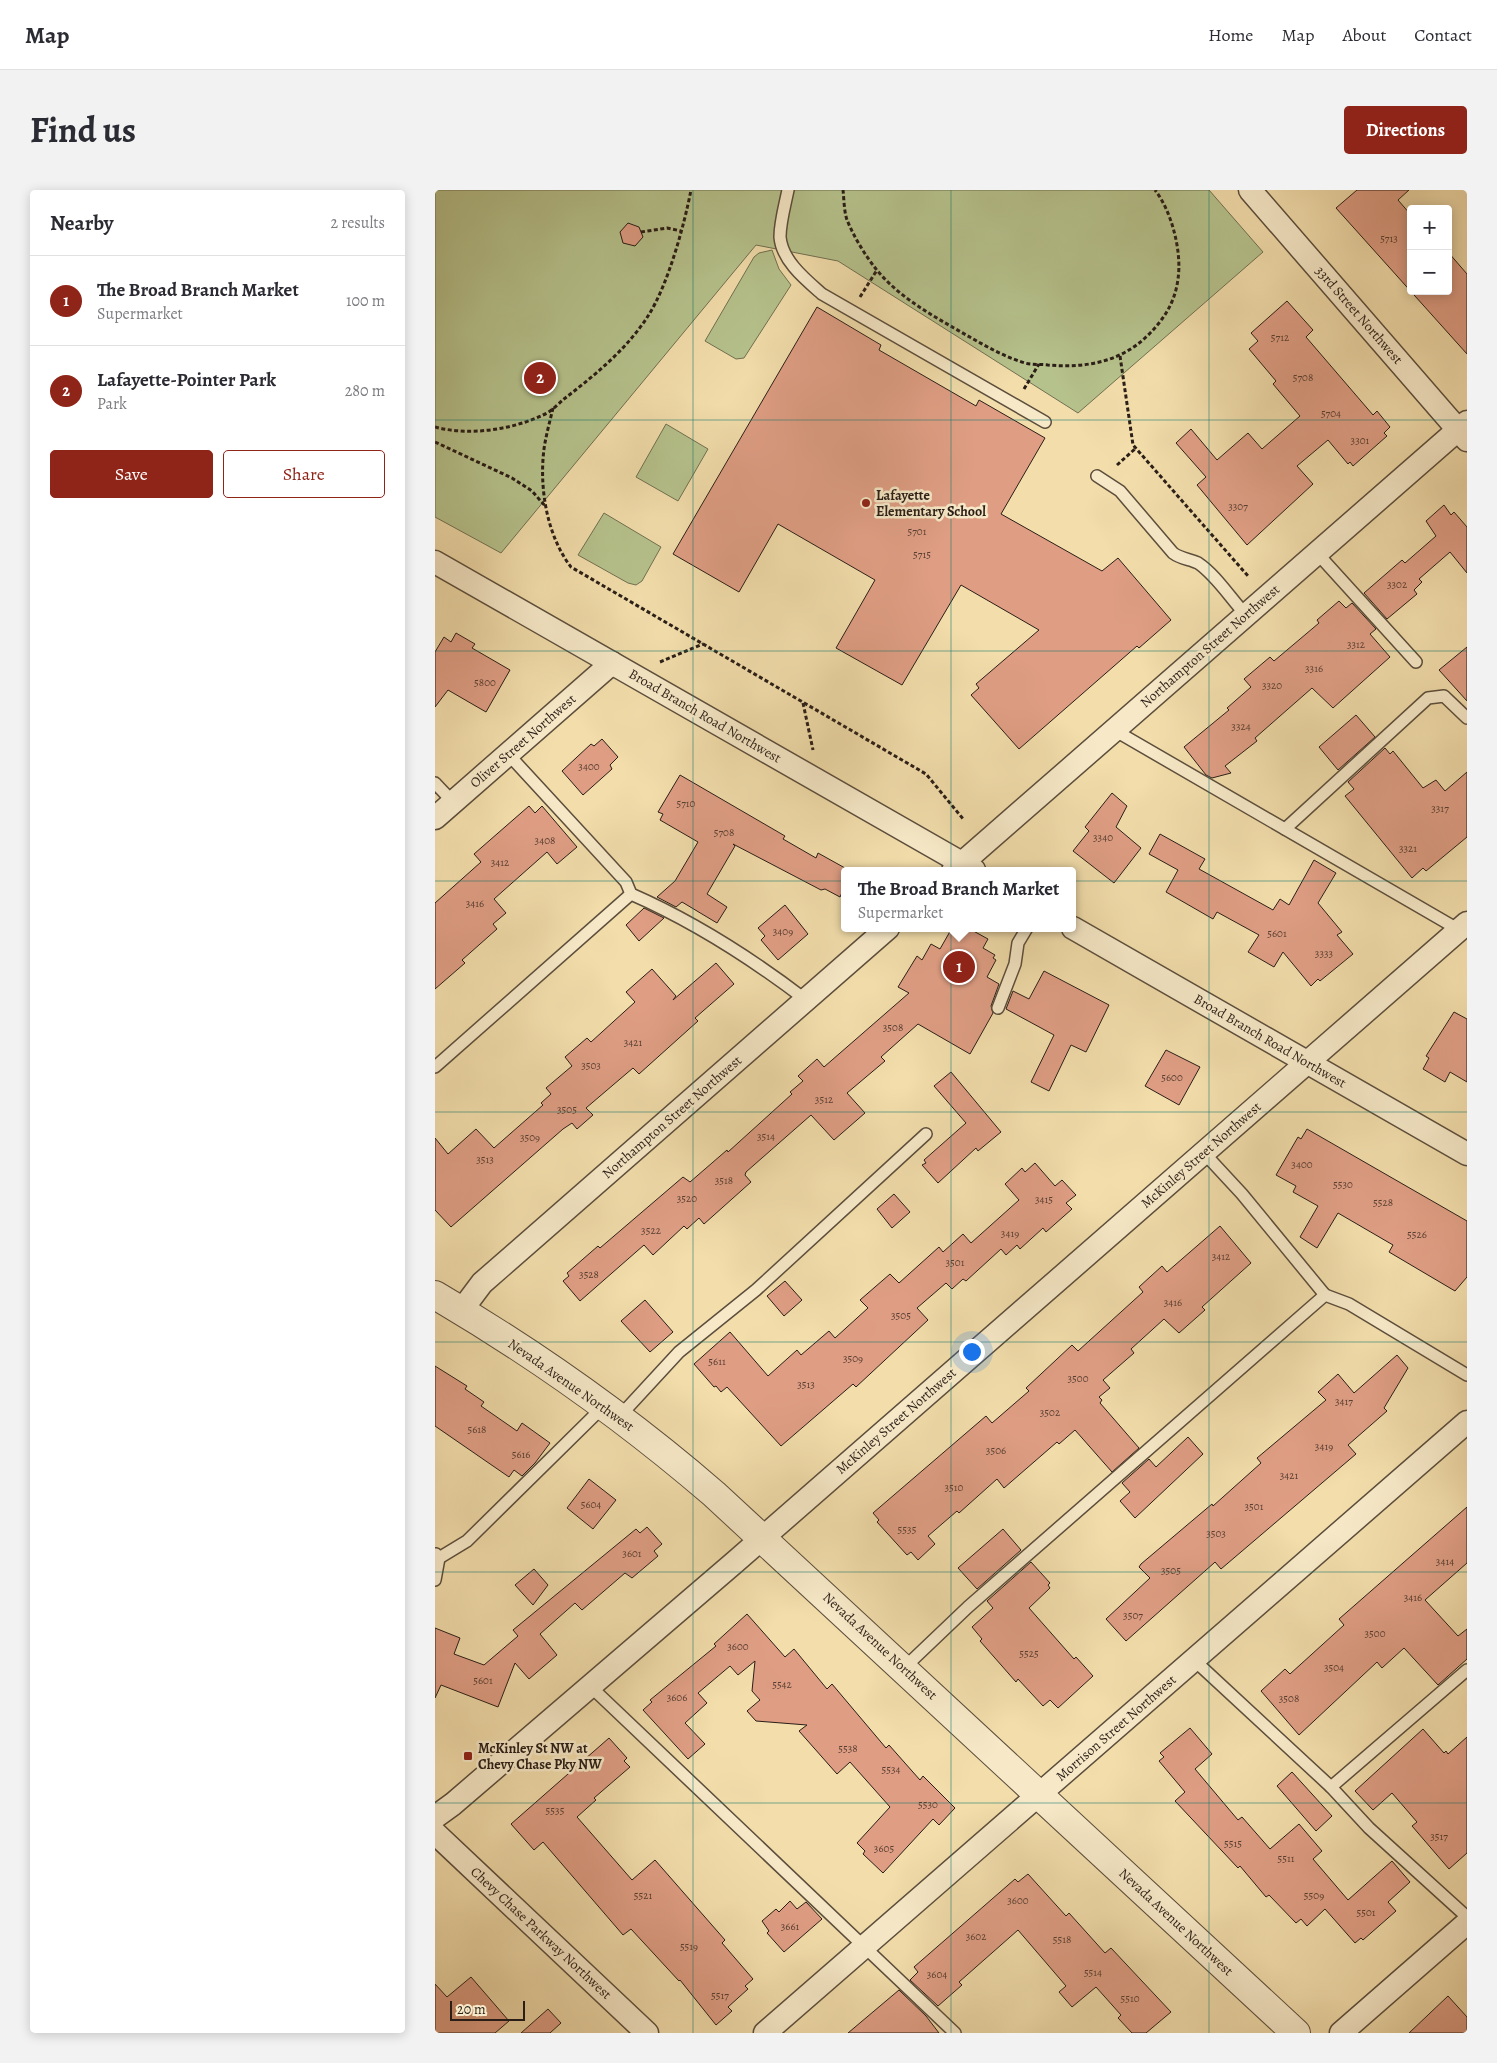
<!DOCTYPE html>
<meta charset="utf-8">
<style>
:root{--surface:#fff;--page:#f2f2f3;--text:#2b2b33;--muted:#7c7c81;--line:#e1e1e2;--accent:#8f2418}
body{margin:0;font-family:Alegreya,serif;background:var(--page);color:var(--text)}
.controls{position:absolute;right:15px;top:15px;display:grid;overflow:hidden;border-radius:5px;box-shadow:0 2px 12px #0003}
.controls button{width:45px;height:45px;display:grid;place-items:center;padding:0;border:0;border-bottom:1px solid var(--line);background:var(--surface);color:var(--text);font:25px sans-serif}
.scale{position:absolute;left:15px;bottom:12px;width:75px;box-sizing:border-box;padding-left:5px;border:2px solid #2a1e17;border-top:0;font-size:14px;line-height:18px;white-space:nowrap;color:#2a1e17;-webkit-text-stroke:4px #f7e9c8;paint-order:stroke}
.you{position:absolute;left:536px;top:1161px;width:18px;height:18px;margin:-12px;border:4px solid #fff;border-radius:50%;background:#1a73e8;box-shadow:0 0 0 8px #1a73e833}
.badge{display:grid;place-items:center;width:32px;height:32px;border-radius:50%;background:var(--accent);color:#fff;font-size:16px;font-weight:700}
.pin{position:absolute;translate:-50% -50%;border:2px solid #fff;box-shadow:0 1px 5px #0006}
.popup{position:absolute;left:406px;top:677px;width:235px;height:65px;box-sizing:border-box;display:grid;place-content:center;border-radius:5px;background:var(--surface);filter:drop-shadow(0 1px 4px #0005);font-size:16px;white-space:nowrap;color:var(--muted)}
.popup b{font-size:19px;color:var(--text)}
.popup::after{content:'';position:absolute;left:50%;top:100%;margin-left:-10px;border:10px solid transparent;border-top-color:var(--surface)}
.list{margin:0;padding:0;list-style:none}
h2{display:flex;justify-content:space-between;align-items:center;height:65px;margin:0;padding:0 20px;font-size:21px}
h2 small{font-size:16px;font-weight:400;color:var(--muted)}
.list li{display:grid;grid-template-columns:32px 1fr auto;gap:15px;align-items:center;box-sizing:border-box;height:90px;padding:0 20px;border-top:1px solid var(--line)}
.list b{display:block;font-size:19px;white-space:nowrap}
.list p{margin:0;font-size:16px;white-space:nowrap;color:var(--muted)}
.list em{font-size:16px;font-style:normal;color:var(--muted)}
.actions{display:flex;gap:10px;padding:15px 20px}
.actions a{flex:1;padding:11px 0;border:1px solid var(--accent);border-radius:5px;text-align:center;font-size:18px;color:var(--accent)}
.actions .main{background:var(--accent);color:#fff}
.map{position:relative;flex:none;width:1032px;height:1843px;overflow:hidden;border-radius:5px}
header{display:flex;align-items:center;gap:30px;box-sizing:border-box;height:70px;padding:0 25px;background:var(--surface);border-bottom:1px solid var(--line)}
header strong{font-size:24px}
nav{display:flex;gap:28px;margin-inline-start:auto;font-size:18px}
.intro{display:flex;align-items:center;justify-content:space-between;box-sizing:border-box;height:120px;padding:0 30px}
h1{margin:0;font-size:35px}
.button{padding:12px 22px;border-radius:5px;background:var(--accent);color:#fff;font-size:18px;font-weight:700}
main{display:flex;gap:30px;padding:0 30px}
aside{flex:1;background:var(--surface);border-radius:5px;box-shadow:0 2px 12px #0003}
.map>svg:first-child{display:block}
.green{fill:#b6c28c;stroke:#707052}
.building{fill:#df9e84;stroke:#2a1e17}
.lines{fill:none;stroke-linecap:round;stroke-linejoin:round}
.service-casing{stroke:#5c4e3c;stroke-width:14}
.minor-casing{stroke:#5c4e3c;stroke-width:25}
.tertiary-casing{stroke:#5c4e3c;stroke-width:30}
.path{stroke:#2a1e17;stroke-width:3;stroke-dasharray:4 2.5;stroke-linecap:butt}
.service{stroke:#f7e9c8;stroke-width:11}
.minor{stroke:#f7e9c8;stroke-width:22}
.tertiary{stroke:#f7e9c8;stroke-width:28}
.grid{fill:none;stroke:#0f766e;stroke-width:1;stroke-opacity:0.55}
.poi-dot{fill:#8f2418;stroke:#f7e9c8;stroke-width:2}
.labels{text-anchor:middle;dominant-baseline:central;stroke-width:5;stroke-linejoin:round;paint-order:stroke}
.number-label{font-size:11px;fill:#573e32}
.street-label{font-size:14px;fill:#2a1e17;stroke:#f7e9c8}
.poi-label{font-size:14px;font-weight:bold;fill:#2a1e17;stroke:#f7e9c8;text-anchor:start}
</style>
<header>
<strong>Map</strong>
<nav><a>Home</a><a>Map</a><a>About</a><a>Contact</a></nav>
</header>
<div class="intro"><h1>Find us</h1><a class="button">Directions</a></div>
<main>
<aside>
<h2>Nearby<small>2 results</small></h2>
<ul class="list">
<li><span class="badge">1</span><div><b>The Broad Branch Market</b><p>Supermarket</p></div><em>100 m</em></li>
<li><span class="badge">2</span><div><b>Lafayette-Pointer Park</b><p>Park</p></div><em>280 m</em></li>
</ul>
<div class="actions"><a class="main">Save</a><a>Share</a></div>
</aside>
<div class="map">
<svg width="1032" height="1843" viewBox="0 0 1032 1843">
<rect width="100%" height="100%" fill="#f2ddab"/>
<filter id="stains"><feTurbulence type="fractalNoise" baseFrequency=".004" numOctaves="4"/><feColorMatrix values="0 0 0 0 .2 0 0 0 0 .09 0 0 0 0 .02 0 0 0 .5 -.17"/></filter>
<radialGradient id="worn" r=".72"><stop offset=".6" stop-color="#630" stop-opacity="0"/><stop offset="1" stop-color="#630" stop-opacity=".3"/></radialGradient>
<!-- green -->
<g class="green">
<path d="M0,0H774L828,62L643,223L403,71L321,55L66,363L0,327Z"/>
<path d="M337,60L344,79L356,95L309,168L301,169L270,151L319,67L324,63Z"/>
<path d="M231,234L273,259L243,311L201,287Z"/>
<path d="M169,323L226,357L207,391L201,395L193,393L143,365Z"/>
</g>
<!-- building -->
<g class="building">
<path d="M922,0H974L963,10L976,25V101H1013V62L1032,84V164L901,18Z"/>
<path d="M193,33L204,37L208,47L200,56L188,53L185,42Z"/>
<path d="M852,111L878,140L871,147L938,225L942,221L955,237L949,243L952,246L918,276L915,272L913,274L893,250L862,276L878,294L812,355L762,295L771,287L741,253L756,239L782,270L813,243L827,259L865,226L838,194L841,191L814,159L823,151L816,143Z"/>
<path d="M382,117L446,155L444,160L541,216L544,210L610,248L566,324L667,381L683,368L736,430L704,458L702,456L584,559L536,505L544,498L541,494L604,440L526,395L467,495L401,458L440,390L343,334L304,402L238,364Z"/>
<path d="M1009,315L1016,325L1019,322L1032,337V383L1015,362L984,389L987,392L979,400L982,404L952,429L929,403L967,370L970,373L1001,346L991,331Z"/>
<path d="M904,411L911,418L917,413L941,439L935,444L955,467L898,518L877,498L820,548L822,551L790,576L796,583L777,588L771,585L749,557L794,520L792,518L816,497L809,489L835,467L839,471L884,433L882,430Z"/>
<path d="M21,443L40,454L37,458L75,480L51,522L13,500L0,517V462L9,447L16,452Z"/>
<path d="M1032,457V511L1004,480Z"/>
<path d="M921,525L940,547L903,580L884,557Z"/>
<path d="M167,549L183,567L175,575L177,579L148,605L127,581L156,554L159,556Z"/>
<path d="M950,558L955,564L958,561L988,598L1001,590L1010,601L1032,582V647L991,681L988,678L977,688L910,606L919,599L913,592Z"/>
<path d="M245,585L350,646L348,649L381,668L383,663L410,678V696L405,707L390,699L386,700L298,654L300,656L272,704L292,717L282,733L247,712L241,717L222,707L240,691L263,652L225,630L228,624L223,622Z"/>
<path d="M677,603L692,616L681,637L706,658L679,693L638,661L654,641L650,637Z"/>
<path d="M94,616L100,623L107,616L142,657L122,674L112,662L59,709L71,723L58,734L62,739L27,770L30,773L0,799V713L46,672L39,664Z"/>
<path d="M725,644L770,669L764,679L838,720L845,709L854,715L879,670L901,683L883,713L907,742L902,745L918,764L885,791L883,789L876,796L848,762L839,777L813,762L824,745L782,722L778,729L731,702L743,680L714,664Z"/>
<path d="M350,715L373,744L343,770L326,750L330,746L323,738Z"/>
<path d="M209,718L229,728L204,751L191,735Z"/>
<path d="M517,738H533L553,749L548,758L560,765L558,768L561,770L552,787L564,794L556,816L558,823L535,864L483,834L446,867L450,871L412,903L430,923L399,950L376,925L311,982L310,985L316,992L269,1034L264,1028L252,1039L249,1036L218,1065L209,1055L145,1111L128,1091L134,1086L132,1083L163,1056L165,1058L248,987L255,992L292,960L293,962L357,904L355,902L368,891L363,886L382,869L389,877L474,803L463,797L482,766L487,770L496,754L505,759Z"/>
<path d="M281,773L299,794L260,828L263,831L204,884L198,878L151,918L158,925L142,939L137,933L128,939L16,1037L0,1020V948L13,964L41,939L59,958L108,915L106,913L116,904L111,898L137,876L130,867L152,848L156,852L200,812L191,802L217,779L241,806L238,810Z"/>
<path d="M609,781L674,815L651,862L636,855L614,901L596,892L619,845L571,819L578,801L594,809Z"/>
<path d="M1019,822L1032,829V892L1015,882L1010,892L988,879L994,868L991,866Z"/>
<path d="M731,860L765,877L744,915L710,896Z"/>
<path d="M516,882L566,942L543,961L541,958L503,993L487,975L491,973L489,970L531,933L499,896Z"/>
<path d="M872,939L1032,1031V1087L1020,1101L954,1062L958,1055L903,1023L882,1058L865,1047L883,1016L858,1002L861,996L841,985L863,947L866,949Z"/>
<path d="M600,973L620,996L627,990L641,1005L631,1013L637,1019L611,1042L608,1038L585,1059L582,1055L571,1065L566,1059L531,1091L528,1089L517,1099L511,1093L482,1118L493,1130L421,1197L418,1194L346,1256L292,1197L286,1202L281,1196L279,1197L259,1174L295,1142L333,1186L362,1160L366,1165L394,1141L400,1148L433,1118L425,1110L455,1084L464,1093L504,1057L508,1062L528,1044L536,1053L584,1010L570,994L587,978L590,982Z"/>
<path d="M459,1004L475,1022L457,1038L442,1019Z"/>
<path d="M785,1036L816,1073L767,1117L770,1120L744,1143L729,1129L696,1159L699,1163L668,1190L675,1198L664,1207L667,1210L665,1213L704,1258L677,1282L640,1240L624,1254L622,1252L569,1298L562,1289L524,1323L522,1321L493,1346L500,1354L483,1370L476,1362L472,1365L442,1332L444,1330L438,1323L551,1226L557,1233L594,1201L591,1198L637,1155L643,1161L708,1102L704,1097L727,1076L732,1082Z"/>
<path d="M350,1091L367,1110L349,1126L332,1106Z"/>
<path d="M210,1110L238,1142L215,1162L186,1131Z"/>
<path d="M962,1165L973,1178L949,1218L952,1221L913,1255L921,1264L786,1379L780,1372L779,1373L691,1451L671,1429L715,1388L704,1377L706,1374L777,1314L778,1316L826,1273L822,1268L891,1210L883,1202L903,1184L919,1203Z"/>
<path d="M0,1176L32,1196L30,1199L49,1212L46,1216L82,1241L87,1233L115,1253L100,1273L87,1286L79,1280L74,1287L0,1236Z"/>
<path d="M753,1247L768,1264L700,1328L685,1311L695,1302L687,1293L714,1269L721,1277Z"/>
<path d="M154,1289L181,1310L158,1339L132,1318Z"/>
<path d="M1032,1317V1373L990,1410L1023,1446L1032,1439V1469L1003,1495L969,1458L947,1478L942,1472L864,1545L826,1501L850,1479L855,1484L909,1435L904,1429Z"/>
<path d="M212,1337L227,1354L219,1361L223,1366L197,1388L190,1383L147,1420L140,1413L105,1444L122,1465L94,1489L80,1473L63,1517L6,1495L0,1508V1438L25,1448L19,1464L49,1475L83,1446L78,1440L201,1339L205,1343Z"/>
<path d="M568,1339L586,1360L542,1399L523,1378Z"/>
<path d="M596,1372L615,1393L613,1395L615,1398L594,1418L639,1469L641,1467L658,1486L623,1518L615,1510L608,1516L583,1489L581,1492L545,1451L547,1449L537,1437L558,1418L552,1411Z"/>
<path d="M99,1379L113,1395L98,1415L80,1395Z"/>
<path d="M312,1424L350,1467L359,1459L392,1499L397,1494L451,1558L454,1555L485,1590L488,1586L520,1618L504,1635L498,1629L448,1683L428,1664L430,1661L422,1653L455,1617L415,1572L402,1584L364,1541L372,1535L321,1531L312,1521L325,1510L317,1501L320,1471L303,1485L295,1476L263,1503L272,1513L250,1533L270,1554L253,1569L208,1520L217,1512L215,1510L281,1456L279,1454Z"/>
<path d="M755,1538L777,1564L760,1579L803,1630L807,1627L835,1659L864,1634L887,1661L878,1669L913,1710L957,1671L975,1692L953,1712L961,1721L928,1750L926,1748L920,1753L890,1719L872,1736L866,1729L861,1733L834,1705L831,1707L805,1676L803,1678L740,1611L750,1602L724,1571L729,1567L725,1563Z"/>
<path d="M988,1539L1009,1563L1011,1561L1013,1564L1032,1547V1663L1014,1679L977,1636L982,1632L957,1603L938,1620L920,1601Z"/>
<path d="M174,1548L192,1568L189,1571L195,1577L159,1608L161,1610L142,1627L197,1690L220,1670L290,1750L287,1753L318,1789L310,1796L313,1799L293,1817L297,1821L281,1835L245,1790L244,1791L196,1739L188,1745L108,1652L99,1660L76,1634Z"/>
<path d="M857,1582L897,1626L881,1641L842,1596Z"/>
<path d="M593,1684L631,1726L634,1723L670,1763L676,1758L736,1822L711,1843H697L683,1828L686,1825L661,1797L637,1817L624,1802L631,1796L583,1740L524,1792L527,1795L503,1816L475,1790L483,1782L479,1777L580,1689L583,1692Z"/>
<path d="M355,1711L362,1719L371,1712L387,1729L349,1762L332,1743L334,1741L327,1731L341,1719L344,1722Z"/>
<path d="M36,1787L74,1831L60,1843H0V1794L12,1807Z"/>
<path d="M464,1800L491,1826L504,1843H413Z"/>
<path d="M1013,1806L1032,1827V1843H974Z"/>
<path d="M113,1819L126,1833L115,1843H86Z"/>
</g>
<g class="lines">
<defs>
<g id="service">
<path d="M353,0C350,15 345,32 345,47C347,71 371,90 387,104L610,232"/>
<path d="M662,286L685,301L738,363C746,369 755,369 763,373C781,385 796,409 811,425"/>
<path d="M882,363L981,472"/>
<path d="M679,540L1026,741"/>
<path d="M73,564L191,692L196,704C260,732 316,768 371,810"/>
<path d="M0,593L18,612"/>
<path d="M850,639L993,508L1009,506L1032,528"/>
<path d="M563,818L580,774L583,753L592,738"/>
<path d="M0,877L196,704"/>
<path d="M769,963L807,1004L890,1105"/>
<path d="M184,1227L244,1162L321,1100L491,944"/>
<path d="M4,1368L32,1351L169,1216"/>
<path d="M0,1390L4,1368L1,1364"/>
<path d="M759,1470L896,1597L1032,1480"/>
<path d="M469,1478L533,1417L890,1105L914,1114L1032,1185"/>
<path d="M155,1496L520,1843"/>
<path d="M896,1597L934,1638L1032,1727"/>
</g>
<g id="minor">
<path d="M815,0L1032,250"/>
<path d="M0,372L539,680"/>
<path d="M0,628L177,473"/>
<path d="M518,681L1032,232"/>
<path d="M638,738L1032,964"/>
<path d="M26,1121L47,1093L453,738"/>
<path d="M0,1627L18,1614L300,1372L1032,733"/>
<path d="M0,1643L212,1843"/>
<path d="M330,1843L1032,1232"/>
<path d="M906,1843L1032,1733"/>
</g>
<path id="tertiary" d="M0,1105C99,1163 192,1229 279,1304L861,1843"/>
</defs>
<!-- service casing -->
<use href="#service" class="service-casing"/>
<!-- minor casing -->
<use href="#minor" class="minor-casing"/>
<!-- tertiary casing -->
<use href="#tertiary" class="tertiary-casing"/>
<!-- path -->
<g class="path">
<path d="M408,0C409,9 409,21 412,30C419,47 430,65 441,79C461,104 491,122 519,138C542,151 564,165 590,173C597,175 605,174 613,175C648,178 684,173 711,147C728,131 740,113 743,89C747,62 737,22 720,0"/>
<path d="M206,42L232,38L246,41"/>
<path d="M425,107L442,80"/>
<path d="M685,166L698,255L813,386"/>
<path d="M589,199L604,174"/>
<path d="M118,218C115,231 111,245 109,259C104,298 112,346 136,377L491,584L529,630"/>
<path d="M0,237C34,246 76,240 108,225C116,222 123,214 129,209C160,185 192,159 213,126C233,95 249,36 256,0"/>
<path d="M0,252L77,288L97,301L111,317"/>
<path d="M682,275L701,258"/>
<path d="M225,472L268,454"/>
<path d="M368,513L378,560"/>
</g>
<!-- service -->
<use href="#service" class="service"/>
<!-- minor -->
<use href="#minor" class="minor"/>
<!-- tertiary -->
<use href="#tertiary" class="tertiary"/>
</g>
<!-- grid -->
<path class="grid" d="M258,0V1843M516,0V1843M774,0V1843M0,230H1032M0,461H1032M0,691H1032M0,922H1032M0,1152H1032M0,1382H1032M0,1613H1032"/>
<!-- markers -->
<g class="poi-dot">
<circle cx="431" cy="313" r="5"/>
<rect x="28" y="1561" width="10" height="10" rx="2.5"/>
</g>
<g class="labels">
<!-- number labels -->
<g class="number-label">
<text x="954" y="48">5713</text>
<text x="845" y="147">5712</text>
<text x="868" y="187">5708</text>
<text x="896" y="223">5704</text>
<text x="925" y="250">3301</text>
<text x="803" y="316">3307</text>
<text x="482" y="341">5701</text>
<text x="487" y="364">5715</text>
<text x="962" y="394">3302</text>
<text x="921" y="454">3312</text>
<text x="879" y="478">3316</text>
<text x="50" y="492">5800</text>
<text x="837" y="495">3320</text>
<text x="806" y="536">3324</text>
<text x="154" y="576">3400</text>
<text x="251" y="613">5710</text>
<text x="1005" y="618">3317</text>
<text x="289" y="642">5708</text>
<text x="668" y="647">3340</text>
<text x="110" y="650">3408</text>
<text x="973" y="658">3321</text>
<text x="65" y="672">3412</text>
<text x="40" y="713">3416</text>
<text x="348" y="741">3409</text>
<text x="842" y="743">5601</text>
<text x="889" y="763">3333</text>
<text x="458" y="837">3508</text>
<text x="198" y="852">3421</text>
<text x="156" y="875">3503</text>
<text x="737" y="887">5600</text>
<text x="389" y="909">3512</text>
<text x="132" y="919">3505</text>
<text x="331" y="946">3514</text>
<text x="95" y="947">3509</text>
<text x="50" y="969">3513</text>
<text x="867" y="974">3400</text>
<text x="289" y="990">3518</text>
<text x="908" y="994">5530</text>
<text x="252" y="1008">3520</text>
<text x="609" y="1009">3415</text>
<text x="948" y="1012">5528</text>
<text x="216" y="1040">3522</text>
<text x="575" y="1043">3419</text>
<text x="982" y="1044">5526</text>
<text x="786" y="1066">3412</text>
<text x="520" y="1072">3501</text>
<text x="154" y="1084">3528</text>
<text x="738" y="1112">3416</text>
<text x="466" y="1125">3505</text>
<text x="418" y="1168">3509</text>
<text x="282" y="1171">5611</text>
<text x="643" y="1188">3500</text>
<text x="371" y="1194">3513</text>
<text x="909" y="1211">3417</text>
<text x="615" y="1222">3502</text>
<text x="42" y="1239">5618</text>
<text x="889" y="1256">3419</text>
<text x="561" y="1260">3506</text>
<text x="86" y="1264">5616</text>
<text x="854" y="1285">3421</text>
<text x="519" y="1297">3510</text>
<text x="156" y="1314">5604</text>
<text x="819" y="1316">3501</text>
<text x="472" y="1339">5535</text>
<text x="781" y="1343">3503</text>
<text x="197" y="1363">3601</text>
<text x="1010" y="1371">3414</text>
<text x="736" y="1380">3505</text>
<text x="978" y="1407">3416</text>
<text x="698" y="1425">3507</text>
<text x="940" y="1443">3500</text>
<text x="303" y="1456">3600</text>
<text x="594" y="1463">5525</text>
<text x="899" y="1477">3504</text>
<text x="48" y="1490">5601</text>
<text x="347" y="1494">5542</text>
<text x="242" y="1507">3606</text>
<text x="854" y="1508">3508</text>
<text x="413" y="1558">5538</text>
<text x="456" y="1579">5534</text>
<text x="493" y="1614">5530</text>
<text x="120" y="1620">5535</text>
<text x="1004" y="1646">3517</text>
<text x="798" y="1653">5515</text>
<text x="449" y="1658">3605</text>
<text x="851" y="1668">5511</text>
<text x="208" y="1705">5521</text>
<text x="879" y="1705">5509</text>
<text x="583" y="1710">3600</text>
<text x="931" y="1722">5501</text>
<text x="355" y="1736">3661</text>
<text x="541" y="1746">3602</text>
<text x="627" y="1749">5518</text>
<text x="254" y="1756">5519</text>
<text x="658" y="1782">5514</text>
<text x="502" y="1784">3604</text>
<text x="285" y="1805">5517</text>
<text x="695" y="1808">5510</text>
</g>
<!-- street labels -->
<g class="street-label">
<text transform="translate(924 125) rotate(49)">33rd Street Northwest</text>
<text transform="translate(775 456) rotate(-41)">Northampton Street Northwest</text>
<text transform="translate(270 526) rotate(30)">Broad Branch Road Northwest</text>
<text transform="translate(88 551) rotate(-41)">Oliver Street Northwest</text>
<text transform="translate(835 851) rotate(30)">Broad Branch Road Northwest</text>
<text transform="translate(237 927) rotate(-41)">Northampton Street Northwest</text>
<text transform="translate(766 965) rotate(-41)">McKinley Street Northwest</text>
<text transform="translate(136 1195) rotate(35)">Nevada Avenue Northwest</text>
<text transform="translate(461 1231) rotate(-41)">McKinley Street Northwest</text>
<text transform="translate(445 1456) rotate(43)">Nevada Avenue Northwest</text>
<text transform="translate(681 1538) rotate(-41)">Morrison Street Northwest</text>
<text transform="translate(741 1732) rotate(43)">Nevada Avenue Northwest</text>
<text transform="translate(106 1743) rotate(43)">Chevy Chase Parkway Northwest</text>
</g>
<!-- poi labels -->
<g class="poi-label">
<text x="441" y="305">Lafayette<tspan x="441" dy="16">Elementary School</tspan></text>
<text x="43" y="1558">McKinley St NW at<tspan x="43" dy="16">Chevy Chase Pky NW</tspan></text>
</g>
</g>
<rect width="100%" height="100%" filter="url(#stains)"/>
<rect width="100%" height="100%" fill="url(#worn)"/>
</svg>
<div class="controls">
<button>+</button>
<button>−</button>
</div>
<div class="scale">20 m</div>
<div class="you"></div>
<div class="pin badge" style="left:524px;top:777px">1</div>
<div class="popup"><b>The Broad Branch Market</b>Supermarket</div>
<div class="pin badge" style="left:105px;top:188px">2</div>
</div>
</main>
